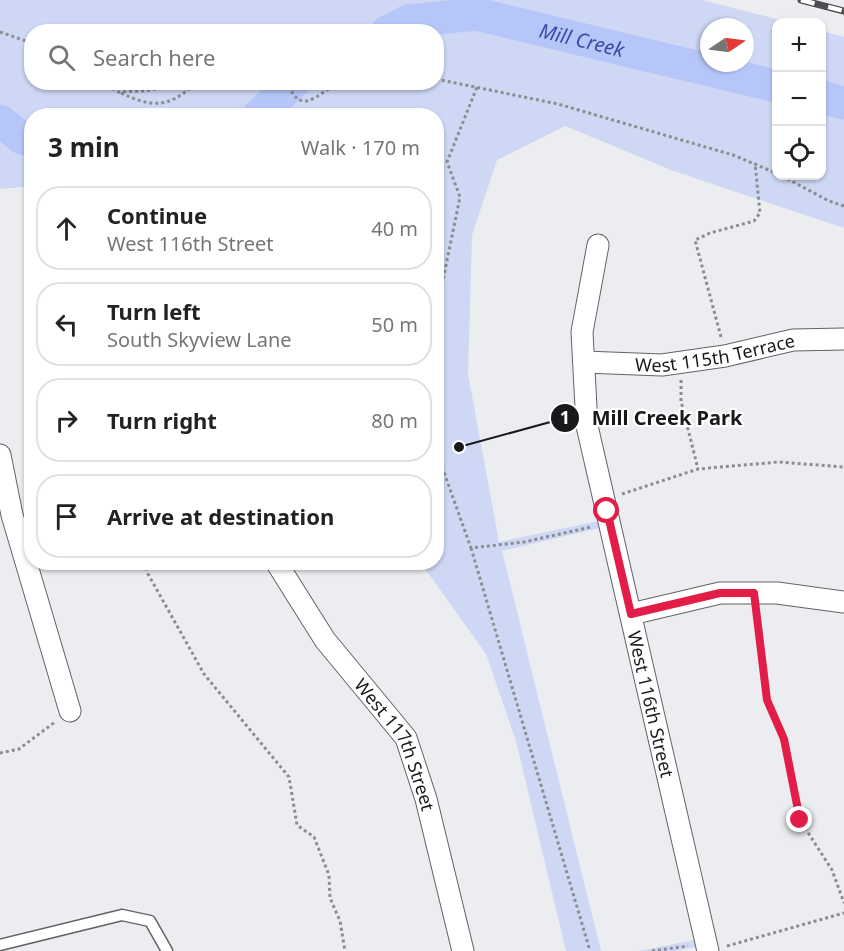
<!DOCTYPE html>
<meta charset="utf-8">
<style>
:root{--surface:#fff;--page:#f2f2f2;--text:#222;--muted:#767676;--line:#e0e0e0}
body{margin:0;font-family:"Noto Sans",sans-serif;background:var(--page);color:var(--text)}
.controls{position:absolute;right:18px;top:18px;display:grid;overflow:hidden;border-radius:12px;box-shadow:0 2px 4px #0004}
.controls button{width:54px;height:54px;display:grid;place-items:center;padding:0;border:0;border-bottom:2px solid var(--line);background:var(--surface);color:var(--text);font:30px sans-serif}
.compass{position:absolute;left:700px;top:18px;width:54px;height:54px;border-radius:50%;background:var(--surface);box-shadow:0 2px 4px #0004;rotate:77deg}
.stop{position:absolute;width:18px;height:18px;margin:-14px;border:4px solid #e11d48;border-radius:50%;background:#fff}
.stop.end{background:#e11d48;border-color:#fff;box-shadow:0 2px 6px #0008}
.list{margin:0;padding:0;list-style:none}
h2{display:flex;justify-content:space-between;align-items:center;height:78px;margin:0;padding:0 24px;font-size:26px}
h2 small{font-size:20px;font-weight:400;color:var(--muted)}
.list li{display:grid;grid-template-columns:39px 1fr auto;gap:18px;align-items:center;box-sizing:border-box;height:84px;margin:0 12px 12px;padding:0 12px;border:2px solid var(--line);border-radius:24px}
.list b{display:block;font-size:22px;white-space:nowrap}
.list p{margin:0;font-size:20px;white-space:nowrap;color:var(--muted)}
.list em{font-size:20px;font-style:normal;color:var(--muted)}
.icon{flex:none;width:33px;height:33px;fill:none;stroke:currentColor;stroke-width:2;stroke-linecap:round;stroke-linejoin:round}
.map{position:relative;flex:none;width:844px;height:951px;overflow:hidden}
.search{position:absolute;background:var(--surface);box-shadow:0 2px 4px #0004;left:24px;top:24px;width:420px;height:66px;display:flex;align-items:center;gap:15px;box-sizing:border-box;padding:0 21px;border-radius:24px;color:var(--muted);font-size:22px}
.panel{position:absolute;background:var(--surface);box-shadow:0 2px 4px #0004;left:24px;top:108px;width:420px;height:462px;border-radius:24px}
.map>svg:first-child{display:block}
.green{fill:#ced8f5;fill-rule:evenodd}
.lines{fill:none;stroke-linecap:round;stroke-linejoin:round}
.river{stroke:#b6c6f8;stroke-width:33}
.lane-casing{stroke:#626365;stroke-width:13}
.street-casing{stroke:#626365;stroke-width:23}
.path{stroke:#8c8d8f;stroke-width:3;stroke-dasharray:3 3;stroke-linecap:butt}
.lane{stroke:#fff;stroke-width:10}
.street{stroke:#fff;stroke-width:21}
.rail-casing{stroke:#4c4d4e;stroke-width:7}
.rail{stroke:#fff;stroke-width:4.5;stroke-dasharray:14;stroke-linecap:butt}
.route{stroke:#e11d48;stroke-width:8}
.labels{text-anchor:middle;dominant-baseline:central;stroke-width:4.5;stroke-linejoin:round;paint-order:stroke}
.street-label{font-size:18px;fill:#18191a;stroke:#fff}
.water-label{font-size:20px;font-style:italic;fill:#3849a6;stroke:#fff}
.leader{fill:none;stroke:#18191a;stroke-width:2}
.callout-dot{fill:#18191a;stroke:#fff;stroke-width:2}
.mark-label{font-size:18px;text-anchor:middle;font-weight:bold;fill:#fff}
.callout-label{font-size:20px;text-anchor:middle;font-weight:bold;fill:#18191a;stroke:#fff;stroke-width:4.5;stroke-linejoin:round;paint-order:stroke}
</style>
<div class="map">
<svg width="844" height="951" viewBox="0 0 844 951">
<rect width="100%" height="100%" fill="#ecedf0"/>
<!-- green -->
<g class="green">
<path d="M0,0H702L788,22H776V176H822V31L844,37V228L671,170L565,126L497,160L472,235L468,374L499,542L599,521L600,528L502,551L601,951H566L516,741L486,654L421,563L436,562V116H32L31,186L0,189ZM709,27H745V63H709ZM32,32H436V82H32Z"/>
<path d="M694,940L696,947L676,951H639Z"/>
</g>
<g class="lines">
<!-- river -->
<g class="river">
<path id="s1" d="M387,32L408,21L476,14L776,86"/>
<path d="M822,97L844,103"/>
<path d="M258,116L294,82"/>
<path d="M0,121L22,138L32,140"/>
</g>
<defs>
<path id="lane" d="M0,945L122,915L150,921L167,951"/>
<g id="street">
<path id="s2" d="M598,245L582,332L587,426L708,951"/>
<path id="s3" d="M584,362L662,365L725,356L793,340L844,339"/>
<path d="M0,455L12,515L70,711"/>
<path id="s4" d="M276,562L325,640L406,738L426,799L463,951"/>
<path d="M631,614L720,593H777L844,602"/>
</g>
</defs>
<!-- lane casing -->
<use href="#lane" class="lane-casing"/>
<!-- street casing -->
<use href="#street" class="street-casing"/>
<!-- path -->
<g class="path">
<path d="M0,32L32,43"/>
<path d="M436,79L558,104L733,155L776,173"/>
<path d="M102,82L118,92L144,91L198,82"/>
<path d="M284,82L298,100L307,101L315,98L339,82"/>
<path d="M121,93C153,108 168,108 195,84"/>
<path d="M782,176L829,201L844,206"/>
<path d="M436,314L460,197L447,162L477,87"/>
<path d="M721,337L695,240L710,233L754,221L760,213L755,163"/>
<path d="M681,380V401L698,469"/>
<path d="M436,450L471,548L524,542L591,527"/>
<path d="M622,494L698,469L778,462L844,467"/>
<path d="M471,548L590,951"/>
<path d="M144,562L148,574L204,674L289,777L297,825L314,837L329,875L330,898L340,921L345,951"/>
<path d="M756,613L767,700L784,739L800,820L832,870L844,903"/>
<path d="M0,753L19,749L55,722"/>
<path d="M727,946L844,913"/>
<path d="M652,951L688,946"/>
</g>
<!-- lane -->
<use href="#lane" class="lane"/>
<!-- street -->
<use href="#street" class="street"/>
<defs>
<path id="rail" d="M801,0L844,11"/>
</defs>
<!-- rail casing -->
<use href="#rail" class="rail-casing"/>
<!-- rail -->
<use href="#rail" class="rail"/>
</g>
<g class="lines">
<!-- route -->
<path class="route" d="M607,511L631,614L720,593H754L767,700L784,739L800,820"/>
</g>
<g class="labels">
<!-- street labels -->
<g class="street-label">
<text stroke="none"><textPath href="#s3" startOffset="132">West 115th Terrace</textPath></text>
<text stroke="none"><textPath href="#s2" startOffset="468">West 116th Street</textPath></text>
<text stroke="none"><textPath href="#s4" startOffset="220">West 117th Street</textPath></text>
</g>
<!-- water labels -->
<g class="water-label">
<text stroke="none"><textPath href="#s1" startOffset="201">Mill Creek</textPath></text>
</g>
</g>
<!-- callouts -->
<path class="leader" d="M459 447L565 418"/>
<g class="callout-dot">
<circle cx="459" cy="447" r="6"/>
<circle cx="565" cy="418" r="15"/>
</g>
<g class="mark-label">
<text x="565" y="424">1</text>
</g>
<g class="callout-label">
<text x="667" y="425">Mill Creek Park</text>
</g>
</svg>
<div class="controls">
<button>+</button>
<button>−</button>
<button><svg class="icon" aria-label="locate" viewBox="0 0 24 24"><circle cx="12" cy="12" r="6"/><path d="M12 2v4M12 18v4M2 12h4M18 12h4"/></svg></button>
</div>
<svg class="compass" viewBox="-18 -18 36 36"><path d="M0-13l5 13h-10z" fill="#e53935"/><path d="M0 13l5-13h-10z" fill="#767676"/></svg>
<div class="stop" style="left:607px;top:511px"></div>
<div class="stop end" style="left:800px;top:820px"></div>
<div class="search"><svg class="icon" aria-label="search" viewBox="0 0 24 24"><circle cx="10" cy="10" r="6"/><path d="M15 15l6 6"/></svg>Search here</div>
<section class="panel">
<h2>3 min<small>Walk · 170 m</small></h2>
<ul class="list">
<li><svg class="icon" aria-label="ahead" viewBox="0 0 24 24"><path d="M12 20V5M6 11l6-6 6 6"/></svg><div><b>Continue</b><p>West 116th Street</p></div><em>40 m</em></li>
<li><svg class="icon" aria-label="left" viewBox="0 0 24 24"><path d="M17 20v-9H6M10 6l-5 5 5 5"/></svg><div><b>Turn left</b><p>South Skyview Lane</p></div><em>50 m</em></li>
<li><svg class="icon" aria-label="right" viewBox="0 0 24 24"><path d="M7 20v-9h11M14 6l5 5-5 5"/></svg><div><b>Turn right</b></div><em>80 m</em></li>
<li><svg class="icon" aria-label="arrive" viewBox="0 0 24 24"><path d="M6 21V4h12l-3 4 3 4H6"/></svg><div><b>Arrive at destination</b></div></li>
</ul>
</section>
</div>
